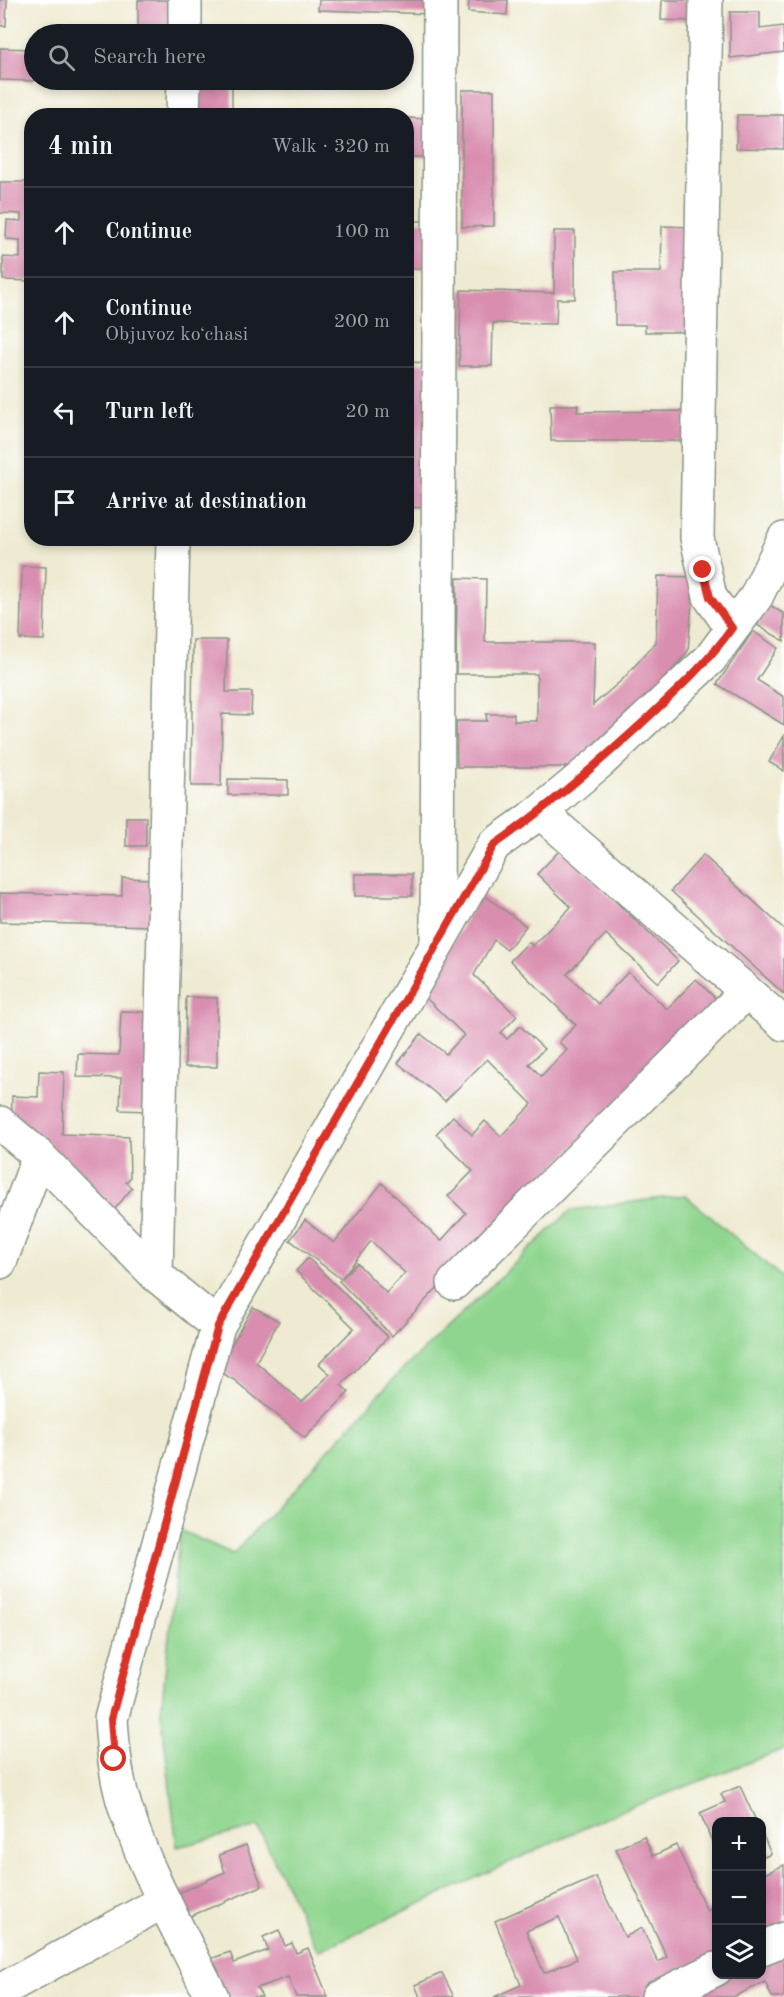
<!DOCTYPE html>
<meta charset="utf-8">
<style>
:root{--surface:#171b24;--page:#242831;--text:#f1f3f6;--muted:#9ea1a6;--line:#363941}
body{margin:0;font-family:"Old Standard TT",serif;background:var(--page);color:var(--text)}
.controls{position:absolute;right:18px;bottom:18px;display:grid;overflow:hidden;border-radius:12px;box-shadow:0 3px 9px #0003}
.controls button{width:54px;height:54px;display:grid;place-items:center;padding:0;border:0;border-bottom:2px solid var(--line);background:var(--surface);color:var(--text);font:30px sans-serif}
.stop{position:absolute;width:18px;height:18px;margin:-14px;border:4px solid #d93025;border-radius:50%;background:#fff}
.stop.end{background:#d93025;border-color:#fff;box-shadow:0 2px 6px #0008}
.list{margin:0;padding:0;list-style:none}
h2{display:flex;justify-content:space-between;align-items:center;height:78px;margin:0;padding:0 24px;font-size:26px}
h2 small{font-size:20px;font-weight:400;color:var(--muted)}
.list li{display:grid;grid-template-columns:39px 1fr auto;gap:18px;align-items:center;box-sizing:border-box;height:90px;padding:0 24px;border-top:2px solid var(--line)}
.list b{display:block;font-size:22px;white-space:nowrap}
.list p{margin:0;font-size:20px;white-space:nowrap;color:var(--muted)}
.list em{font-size:20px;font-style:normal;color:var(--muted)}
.icon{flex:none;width:33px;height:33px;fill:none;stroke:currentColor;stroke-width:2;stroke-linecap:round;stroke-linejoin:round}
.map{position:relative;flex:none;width:784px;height:1997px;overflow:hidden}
.search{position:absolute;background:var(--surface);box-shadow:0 3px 9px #0003;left:24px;top:24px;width:390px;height:66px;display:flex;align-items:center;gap:15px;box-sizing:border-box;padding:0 21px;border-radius:33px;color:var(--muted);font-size:22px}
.panel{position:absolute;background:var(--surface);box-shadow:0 3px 9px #0003;left:24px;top:108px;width:390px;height:438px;border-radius:24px}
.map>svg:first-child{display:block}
.green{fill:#90d58f;stroke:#588962;stroke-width:1.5}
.building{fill:#d98daf;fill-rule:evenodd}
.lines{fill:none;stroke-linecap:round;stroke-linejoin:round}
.minor-casing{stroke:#879484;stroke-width:36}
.minor{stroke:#fff;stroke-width:33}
.route{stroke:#d93025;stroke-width:8}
</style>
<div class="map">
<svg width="784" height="1997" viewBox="0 0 784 1997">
<rect width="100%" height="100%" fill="#fff"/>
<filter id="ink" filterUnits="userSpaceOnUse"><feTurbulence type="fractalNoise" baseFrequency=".0167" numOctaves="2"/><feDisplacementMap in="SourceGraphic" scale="12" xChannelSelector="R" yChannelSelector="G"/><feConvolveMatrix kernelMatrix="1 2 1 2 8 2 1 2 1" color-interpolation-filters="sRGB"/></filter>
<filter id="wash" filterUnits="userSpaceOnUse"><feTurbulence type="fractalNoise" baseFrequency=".008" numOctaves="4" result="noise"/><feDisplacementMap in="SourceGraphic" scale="24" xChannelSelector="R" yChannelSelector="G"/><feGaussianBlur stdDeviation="1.35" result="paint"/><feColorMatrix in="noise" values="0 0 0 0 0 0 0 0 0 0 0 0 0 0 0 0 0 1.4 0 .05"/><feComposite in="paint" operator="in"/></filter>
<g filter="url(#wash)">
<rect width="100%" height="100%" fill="#efebd3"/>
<!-- green -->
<path class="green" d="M685,1195L784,1279V1749L614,1814L318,1951L258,1827L177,1847L161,1712L180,1530L233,1554L396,1376L571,1210Z"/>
<g id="blocks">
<!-- building -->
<g class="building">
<path d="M0,0H7L6,26H0Z"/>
<path d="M138,0H171L170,34H138Z"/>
<path d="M319,0H432V14L318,10Z"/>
<path d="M469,0H508L507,15L468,12Z"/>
<path d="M662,0H694L693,21L661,20Z"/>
<path d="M730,12H760V29L783,26L784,52L730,58Z"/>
<path d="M0,48L34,49V81L0,80Z"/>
<rect x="200" y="80" width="32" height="36"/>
<path d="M462,90H494V226L462,227Z"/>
<path d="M737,115H784V149L736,148Z"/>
<path d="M406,118L431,119L430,157H406Z"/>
<path d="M0,182H32V281L3,280V257L20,258V240L6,239L7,220L21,221V214L0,213Z"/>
<rect x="406" y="221" width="23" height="48"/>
<path d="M662,226L692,227L691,332H645V325H615V272H661Z"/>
<path d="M554,231H575V299H557L556,324L493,323L492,366H459L461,290L554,293Z"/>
<path d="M406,362L428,363L425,508L406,507Z"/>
<path d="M550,405H578L577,412L689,411V441H551Z"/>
<path d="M22,566L46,567L44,640L20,639Z"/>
<path d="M658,576L694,577L688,651L647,701L573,767H457L456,721H487L486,714H514V721H537V674H456L457,578L486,579L485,642H595L593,705L623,679L656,642Z"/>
<path d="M770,605L784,614V641L757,625Z"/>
<path d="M753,631L778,648L757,680L784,697V725L717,684Z"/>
<path d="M193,640H227L226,692H252L251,715L222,714L221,786H191Z"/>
<path d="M784,736V771L769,762Z"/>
<path d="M228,779L288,780V795H228Z"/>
<rect x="126" y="817" width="20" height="29"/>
<path d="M561,849L678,961L658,983L606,934L567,974L598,1004L628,972L667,1009L696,979L718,1001L487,1235L392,1336L339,1281L357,1263L386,1293L405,1273L371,1241L341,1279L290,1240L305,1220L334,1243L382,1183L441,1241L466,1213L448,1196L473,1171L436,1134L453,1116L472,1135L485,1121L501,1136L532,1104L487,1059L445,1101L398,1063L421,1034L446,1054L464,1035L423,995L481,893L526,926L507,950L494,940L474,975L517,1016L501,1033L507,1039L520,1026L544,1049L529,1064L541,1076L567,1050L559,1042L576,1025L510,961L529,942L532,946L571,907L537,874Z"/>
<path d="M703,855L784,929V994L671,891Z"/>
<rect x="355" y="874" width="57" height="22"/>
<path d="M122,878L153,879L152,926L0,922V893L122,896Z"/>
<path d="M186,997L217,998V1067H185Z"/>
<path d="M121,1011L151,1012L147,1111L120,1110L121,1078L77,1077L78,1054L119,1055Z"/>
<path d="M39,1071L64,1072L62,1134L129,1137L130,1178L126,1182L132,1188L115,1209L31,1139L11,1130L12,1096L38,1097Z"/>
<path d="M308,1258L388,1337L341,1385L349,1392L305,1438L234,1380L217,1370L253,1307L279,1321L256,1362L302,1402L330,1374L319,1364L354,1328L296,1271Z"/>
<path d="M740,1786L756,1821H717L716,1851L700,1813L725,1802L721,1794Z"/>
<path d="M762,1833L771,1854L762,1858Z"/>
<path d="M644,1836L653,1856L676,1845L707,1911L716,1907V1966L650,1997H494L521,1985L495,1921L596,1877L625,1937L642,1928L658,1962L667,1957L616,1849ZM559,1917L577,1959L544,1973L526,1931Z"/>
<path d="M246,1845L262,1886L186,1918L176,1894L225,1872L219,1855Z"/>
<path d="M784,1865V1934L762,1944V1912L766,1910L762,1901V1875Z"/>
<path d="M279,1930L285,1946L292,1943L296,1953L308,1948L328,1997H296L288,1977L257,1988L262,1997H222L202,1962L230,1952L234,1963L268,1950L263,1937Z"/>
<path d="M784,1945V1997H772L765,1982L733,1997H672L719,1974H762V1955Z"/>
<path d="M442,1973L454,1997H420L415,1985Z"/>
</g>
</g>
</g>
<g filter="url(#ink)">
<use href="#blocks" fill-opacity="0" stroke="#879484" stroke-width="1.5"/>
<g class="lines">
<defs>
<g id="minor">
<path d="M706,0L697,538L710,597L732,628"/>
<path d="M185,34V0"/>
<path d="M183,116L184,80"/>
<path d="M540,812L784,1024"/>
<path d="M437,939L440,0"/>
<path d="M0,1123L39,1156L156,1275L218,1326"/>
<path d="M0,1262L39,1156"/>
<path d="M156,1275L173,538"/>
<path d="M454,1283L746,992"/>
<path d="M762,1948L784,1939"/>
<path d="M0,1991L164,1901"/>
<path d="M212,1997C182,1936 147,1874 126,1810C116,1780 113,1750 111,1719L218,1326L494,845L540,812L601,761L710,659L756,597L784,539"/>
<path d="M658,1997L716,1969"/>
</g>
</defs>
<!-- minor casing -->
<use href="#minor" class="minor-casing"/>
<!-- minor -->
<use href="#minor" class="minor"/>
</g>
</g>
<g class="lines" filter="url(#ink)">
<!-- route -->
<path class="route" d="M114,1759L111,1719L218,1326L494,845C546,809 593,768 640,725C673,694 706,665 732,628L710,597L703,570"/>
</g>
</svg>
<div class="controls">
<button>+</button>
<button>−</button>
<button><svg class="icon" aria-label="layers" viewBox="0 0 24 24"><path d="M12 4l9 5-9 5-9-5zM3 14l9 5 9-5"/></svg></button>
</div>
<div class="stop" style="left:114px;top:1759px"></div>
<div class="stop end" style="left:703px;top:570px"></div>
<div class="search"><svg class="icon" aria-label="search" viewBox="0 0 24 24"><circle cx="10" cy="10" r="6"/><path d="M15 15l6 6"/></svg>Search here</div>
<section class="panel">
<h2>4 min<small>Walk · 320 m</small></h2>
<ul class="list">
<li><svg class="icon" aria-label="ahead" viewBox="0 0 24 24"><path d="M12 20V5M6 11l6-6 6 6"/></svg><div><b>Continue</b></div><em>100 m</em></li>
<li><svg class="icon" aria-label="ahead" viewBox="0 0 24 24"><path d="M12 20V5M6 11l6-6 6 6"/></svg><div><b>Continue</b><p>Objuvoz koʻchasi</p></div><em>200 m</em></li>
<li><svg class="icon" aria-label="left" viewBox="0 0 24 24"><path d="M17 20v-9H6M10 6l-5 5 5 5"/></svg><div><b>Turn left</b></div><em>20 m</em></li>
<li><svg class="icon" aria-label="arrive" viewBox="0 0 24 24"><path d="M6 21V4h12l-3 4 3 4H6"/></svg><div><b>Arrive at destination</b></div></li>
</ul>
</section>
</div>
